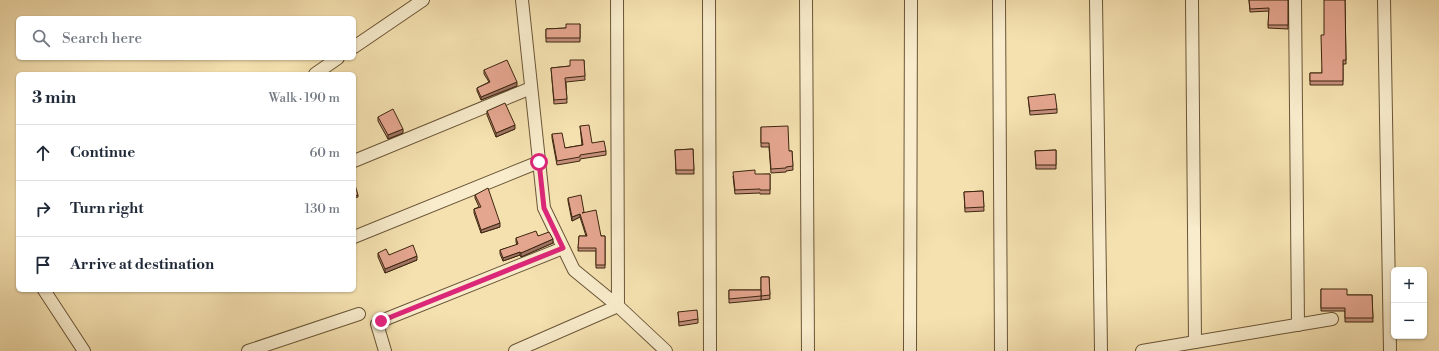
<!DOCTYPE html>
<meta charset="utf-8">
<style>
:root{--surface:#fff;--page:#f2f2f3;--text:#1f2937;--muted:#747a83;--line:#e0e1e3}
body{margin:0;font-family:"Libre Bodoni",serif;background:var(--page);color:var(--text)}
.controls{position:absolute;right:12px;bottom:12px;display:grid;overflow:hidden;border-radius:6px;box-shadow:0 1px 3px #0004}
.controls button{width:36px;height:36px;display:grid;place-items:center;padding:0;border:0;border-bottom:1px solid var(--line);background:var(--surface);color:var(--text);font:20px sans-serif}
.stop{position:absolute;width:12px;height:12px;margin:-9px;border:3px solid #db2777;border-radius:50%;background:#fff}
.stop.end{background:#db2777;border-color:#fff;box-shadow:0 1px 4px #0008}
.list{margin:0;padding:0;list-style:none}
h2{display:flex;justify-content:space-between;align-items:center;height:52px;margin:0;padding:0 16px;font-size:17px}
h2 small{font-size:13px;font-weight:400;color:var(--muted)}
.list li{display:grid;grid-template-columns:26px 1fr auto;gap:12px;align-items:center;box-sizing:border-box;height:56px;padding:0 16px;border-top:1px solid var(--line)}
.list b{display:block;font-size:15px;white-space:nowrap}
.list em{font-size:13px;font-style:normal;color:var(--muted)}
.icon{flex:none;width:22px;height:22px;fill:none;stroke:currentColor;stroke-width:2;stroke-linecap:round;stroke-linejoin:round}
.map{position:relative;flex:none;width:1439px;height:351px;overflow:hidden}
.search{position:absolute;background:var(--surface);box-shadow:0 1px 3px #0004;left:16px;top:16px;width:340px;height:44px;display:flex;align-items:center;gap:10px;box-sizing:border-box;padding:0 14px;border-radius:6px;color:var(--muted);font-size:15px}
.panel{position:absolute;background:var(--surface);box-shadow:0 1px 3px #0004;left:16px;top:72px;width:340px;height:220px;border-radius:6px}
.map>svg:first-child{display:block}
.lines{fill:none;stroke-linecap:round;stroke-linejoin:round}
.minor-casing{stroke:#6a5536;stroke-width:14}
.minor{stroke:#f8eccc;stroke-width:12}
.wall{fill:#c58f7c;stroke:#3c260e}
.shaded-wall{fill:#a07465;stroke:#3c260e}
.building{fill:#e5a690;stroke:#3c260e}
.route{stroke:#db2777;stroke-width:5}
</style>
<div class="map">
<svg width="1439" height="351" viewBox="0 0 1439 351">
<rect width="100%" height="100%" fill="#f5e1b0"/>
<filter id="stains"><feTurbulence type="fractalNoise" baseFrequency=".005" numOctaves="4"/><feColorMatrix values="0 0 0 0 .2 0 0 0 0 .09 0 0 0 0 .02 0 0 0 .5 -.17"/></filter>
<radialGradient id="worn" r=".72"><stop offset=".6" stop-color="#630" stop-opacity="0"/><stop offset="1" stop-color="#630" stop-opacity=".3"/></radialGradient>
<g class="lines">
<defs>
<g id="minor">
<path d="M522,0L544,208L574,270L618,306L666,351"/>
<path d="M709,0L710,351"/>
<path d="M806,0L808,351"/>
<path d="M999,0L1001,351"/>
<path d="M1096,0L1101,351"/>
<path d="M1192,0L1195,342"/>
<path d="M1295,0L1298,325"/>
<path d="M1384,0L1390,351"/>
<path d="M354,47L423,0"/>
<path d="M315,74L338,58"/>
<path d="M354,161L531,88"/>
<path d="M354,237L539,162"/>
<path d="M44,290L84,351"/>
<path d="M248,351L359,314"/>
<path d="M385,351L377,324L381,321L563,248"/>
<path d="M515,351L618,306L617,0"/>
<path d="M910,351L911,0"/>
<path d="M1142,351L1332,319"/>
</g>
</defs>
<!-- minor casing -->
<use href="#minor" class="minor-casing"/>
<!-- minor -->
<use href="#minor" class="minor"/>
</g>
<!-- wall -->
<g class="wall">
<path d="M1249,0H1288V29L1268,28L1269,11L1250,12Z"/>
<path d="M1345,0L1346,64H1343V85H1310V73H1322L1324,35Z"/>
<path d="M580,24V42H546V29L566,28Z"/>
<path d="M584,60L585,80L566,82L567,103L554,104L551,68L570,66Z"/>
<path d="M484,70L517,86L481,100L477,91V88L489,82L484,74Z"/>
<path d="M1028,97L1057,109V113L1030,115Z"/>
<path d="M487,111L515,129L496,137L487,115Z"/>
<path d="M378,117L403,133L388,139L378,121Z"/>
<path d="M580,126L592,143L606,151V155L580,159V161L557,165L552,138V134L565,148L582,145Z"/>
<path d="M761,127L789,151H792L793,170L786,171V172L771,173L769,147H761Z"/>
<path d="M693,149L694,174H676L675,150Z"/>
<path d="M1056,150V169H1036L1035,151Z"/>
<path d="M770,174V194H760V193L735,194L733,176Z"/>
<path d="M983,191L984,211L965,212L964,192Z"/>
<path d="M475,195L500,227L481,233L474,213V209L479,207L475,198Z"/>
<path d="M568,198L584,213L601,236H605V268H596V251H578L579,236H586L580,217L572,221L568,201Z"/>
<path d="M538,236L553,243L521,257L520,255L503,261L500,254V250L517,245L516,242V238Z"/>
<path d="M378,253L389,255L417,260L385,273L378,257Z"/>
<path d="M761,277H769L770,299L761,300Z"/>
<path d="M1321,289L1347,295H1372L1373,322H1345V311H1321Z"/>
<path d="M729,290H761V300L729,303Z"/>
<path d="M678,312L698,319V323L679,326Z"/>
</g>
<!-- shaded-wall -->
<g class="shaded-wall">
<path d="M517,82V86L481,100V97Z"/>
<path d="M515,125V129L496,137V133Z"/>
<path d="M403,129V133L388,139V135Z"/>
<path d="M358,195V197L354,198V196Z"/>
<path d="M580,214V217L572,221V217Z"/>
<path d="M500,223V227L481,233V230Z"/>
<path d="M553,239V243L521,257V253Z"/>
<path d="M520,252V255L503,261V258Z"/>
<path d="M417,256V260L385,273V269Z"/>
</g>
<!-- building -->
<g class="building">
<path d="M1249,0H1288V25H1268L1269,8L1250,9Z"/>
<path d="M1324,0H1345L1346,60H1343V81H1310V73H1322L1321,35H1324Z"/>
<path d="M566,24H580V38H546V29L566,28Z"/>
<path d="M507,60L517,82L481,97L477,88L490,82L484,70Z"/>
<path d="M570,60H584L585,76L565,78L567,99L554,100L551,68L570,66Z"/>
<path d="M1055,94L1057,109L1030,111L1028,97Z"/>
<path d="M505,103L515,125L496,133L487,111Z"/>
<path d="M393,109L403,129L388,135L378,117Z"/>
<path d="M589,125L592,143L604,141L606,151L580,155V157L557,161L552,134L562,133L565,148L583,145L580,126Z"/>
<path d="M788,126L789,151H792L793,166L786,167V168L771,169L769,143H761V127Z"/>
<path d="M693,149L694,170H676L675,150Z"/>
<path d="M1056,150V165H1036L1035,151Z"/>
<path d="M755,170V174H770V190H760V189L735,190L733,172Z"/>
<path d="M354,185H355L358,195L354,196Z"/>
<path d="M488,188L500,223L481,230L474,209L481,207L475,195Z"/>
<path d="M983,191L984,207L965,208L964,192Z"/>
<path d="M581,195L584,212L582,213L596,210L601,236H605V265H596V248H578L579,236H587L580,214L572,217L568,198Z"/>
<path d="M536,231L538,236L549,232L553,239L521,253L520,252L503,258L500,250L518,244L516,238Z"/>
<path d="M413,245L417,256L385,269L378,253L386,249L389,255Z"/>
<path d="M761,277H769L770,295L761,296Z"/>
<path d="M1321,289H1347V295H1372L1373,318H1345V308H1321Z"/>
<path d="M729,290H761V296L729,299Z"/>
<path d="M697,310L698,319L679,322L678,312Z"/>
</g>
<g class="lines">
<!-- route -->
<path class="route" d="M381,321L563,248L544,208L539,162"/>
</g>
<rect width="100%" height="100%" filter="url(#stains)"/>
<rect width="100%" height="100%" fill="url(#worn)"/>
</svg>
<div class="controls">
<button>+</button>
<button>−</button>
</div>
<div class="stop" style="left:539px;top:162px"></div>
<div class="stop end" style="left:381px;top:321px"></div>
<div class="search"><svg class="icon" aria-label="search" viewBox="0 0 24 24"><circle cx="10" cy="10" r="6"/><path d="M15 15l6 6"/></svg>Search here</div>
<section class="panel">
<h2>3 min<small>Walk · 190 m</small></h2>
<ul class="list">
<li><svg class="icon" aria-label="ahead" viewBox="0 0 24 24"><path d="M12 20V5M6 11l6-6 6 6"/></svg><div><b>Continue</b></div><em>60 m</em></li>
<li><svg class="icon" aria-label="right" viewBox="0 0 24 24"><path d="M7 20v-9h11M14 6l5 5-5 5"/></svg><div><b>Turn right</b></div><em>130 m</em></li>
<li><svg class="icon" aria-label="arrive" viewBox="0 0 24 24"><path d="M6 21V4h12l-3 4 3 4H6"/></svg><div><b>Arrive at destination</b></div></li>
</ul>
</section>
</div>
